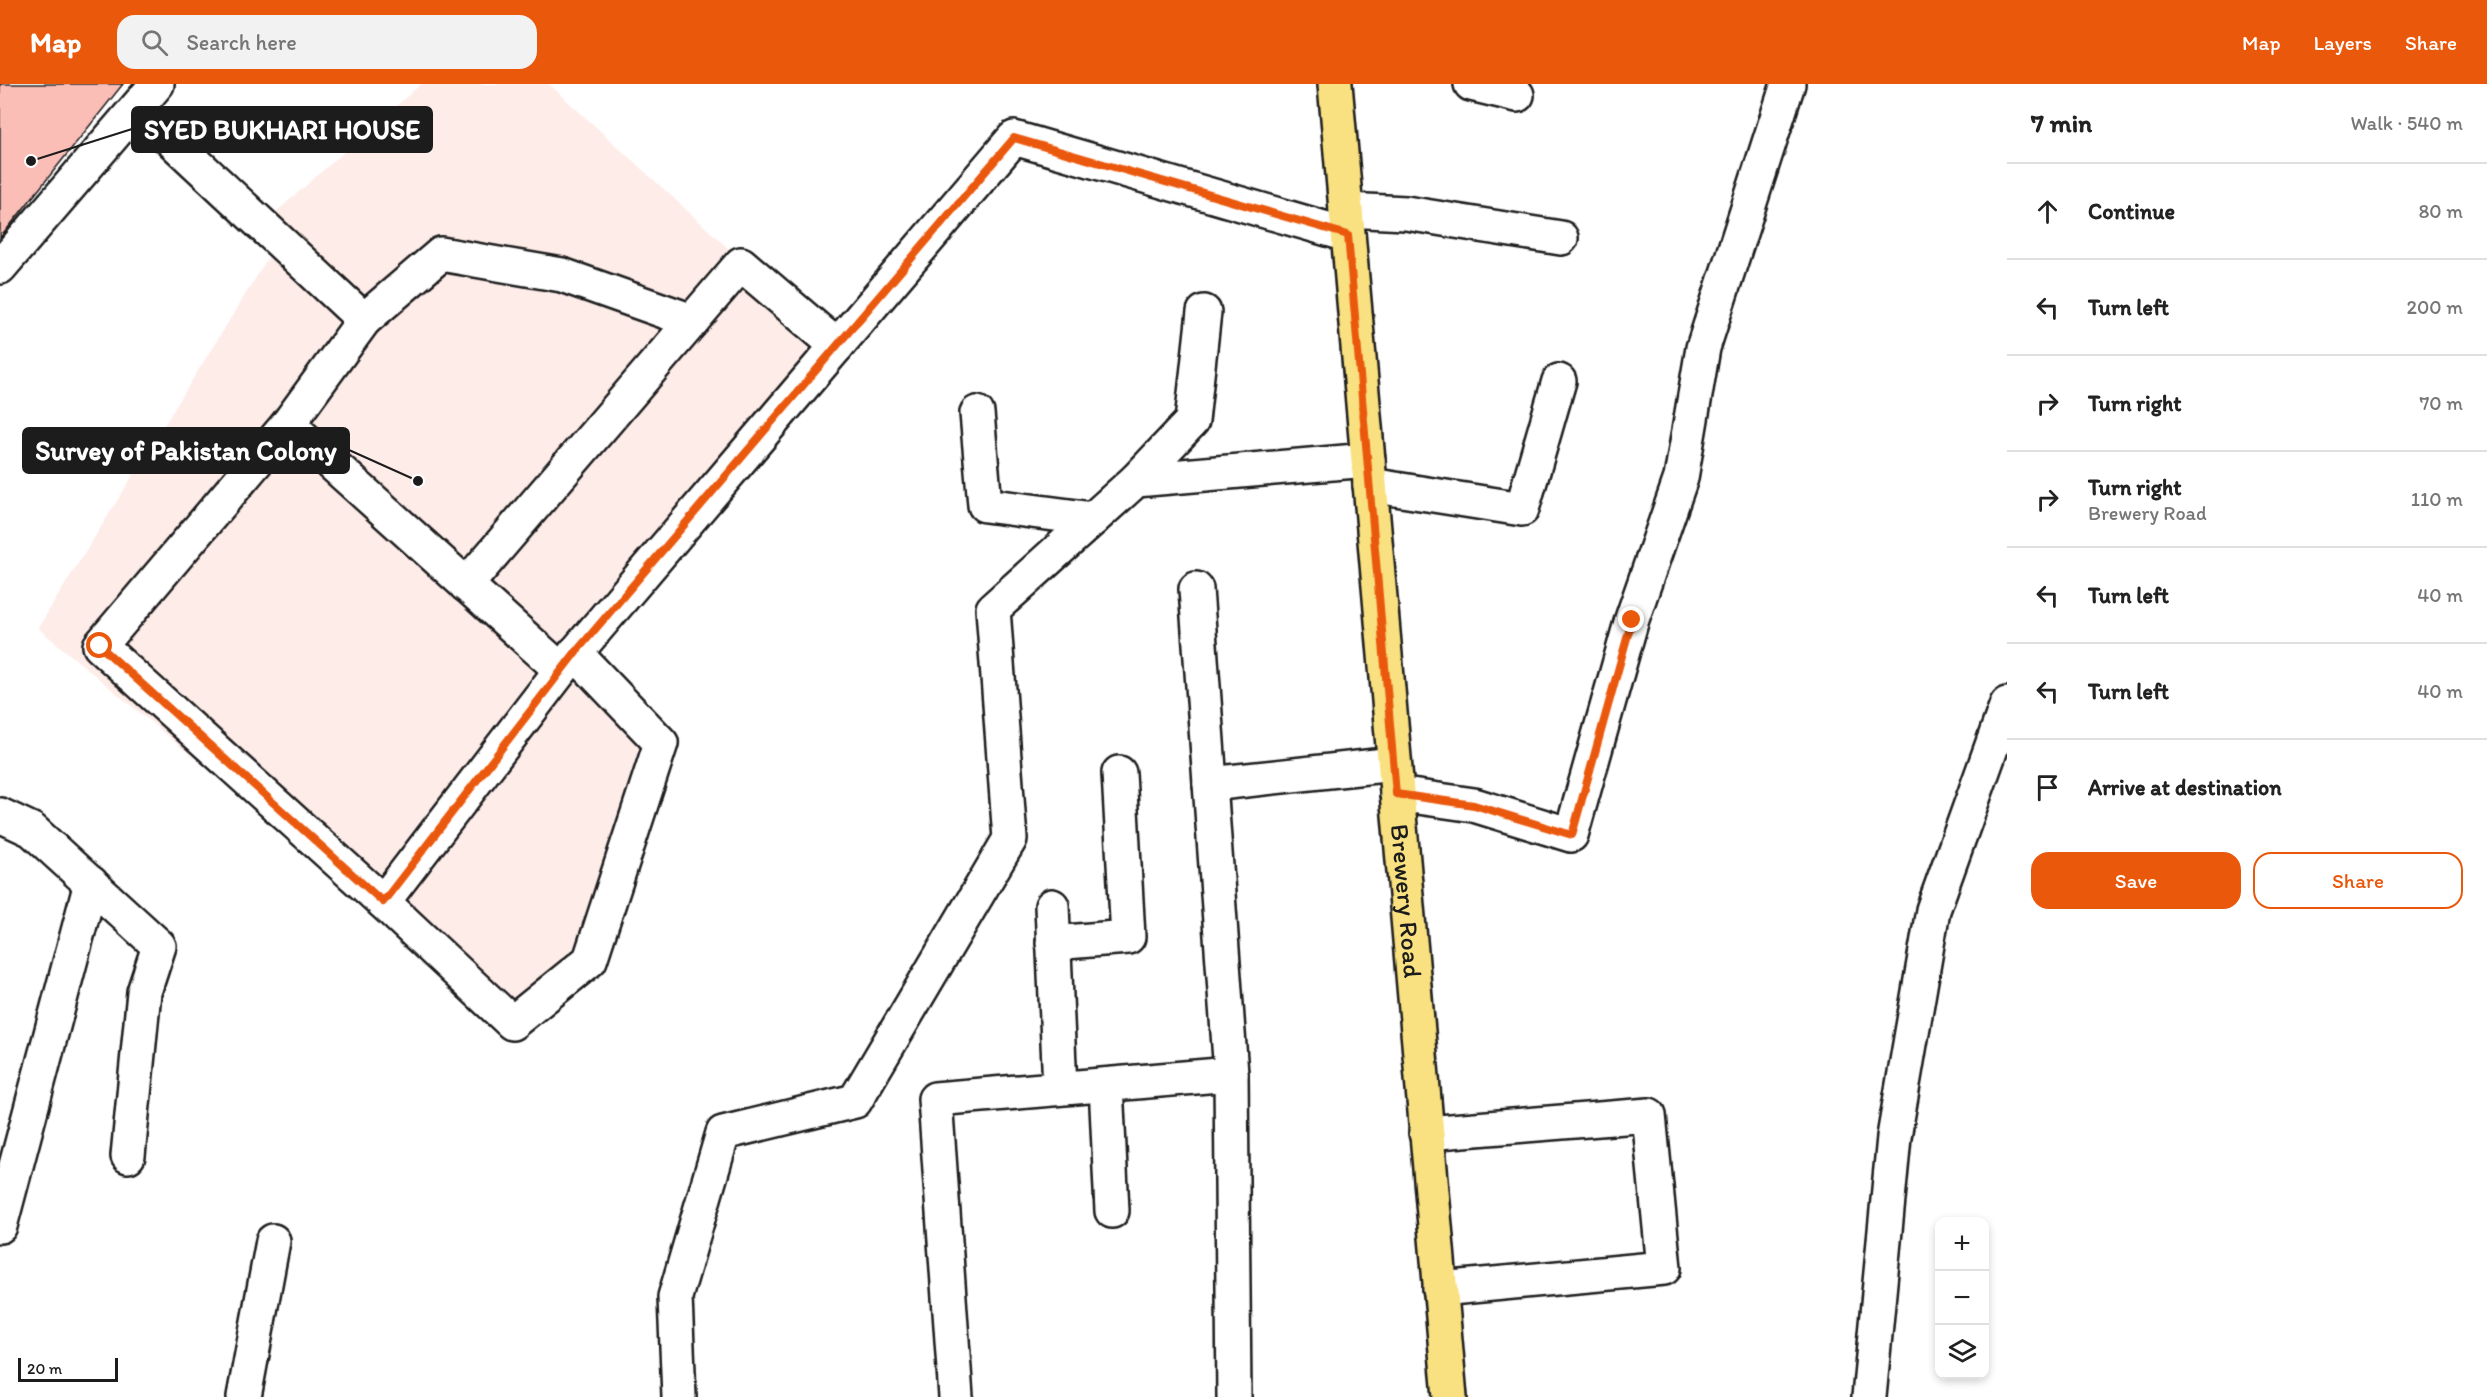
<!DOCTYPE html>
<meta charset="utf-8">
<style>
:root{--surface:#fff;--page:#f2f2f2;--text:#222;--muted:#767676;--line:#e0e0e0;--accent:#ea580c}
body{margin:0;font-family:Itim,sans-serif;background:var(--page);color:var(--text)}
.controls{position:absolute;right:18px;bottom:18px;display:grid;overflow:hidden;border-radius:12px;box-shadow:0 3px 9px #0003}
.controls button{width:54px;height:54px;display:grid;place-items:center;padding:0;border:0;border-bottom:2px solid var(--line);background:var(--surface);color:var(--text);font:30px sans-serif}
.scale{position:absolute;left:18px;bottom:15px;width:100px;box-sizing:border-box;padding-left:6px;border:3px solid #1c1c1c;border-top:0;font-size:16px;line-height:21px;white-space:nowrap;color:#1c1c1c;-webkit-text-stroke:4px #fff;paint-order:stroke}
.stop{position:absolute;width:18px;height:18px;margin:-14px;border:4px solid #ea580c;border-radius:50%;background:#fff}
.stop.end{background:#ea580c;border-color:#fff;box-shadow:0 2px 6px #0008}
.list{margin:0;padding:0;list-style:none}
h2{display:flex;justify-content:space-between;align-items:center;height:78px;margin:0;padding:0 24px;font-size:26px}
h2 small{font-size:20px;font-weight:400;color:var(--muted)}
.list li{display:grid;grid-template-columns:39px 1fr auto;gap:18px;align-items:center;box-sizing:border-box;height:96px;padding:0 24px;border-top:2px solid var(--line)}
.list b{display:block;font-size:22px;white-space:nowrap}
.list p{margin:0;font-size:20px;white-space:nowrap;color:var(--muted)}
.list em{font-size:20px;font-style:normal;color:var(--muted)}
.actions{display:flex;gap:12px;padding:18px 24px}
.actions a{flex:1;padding:14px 0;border:2px solid var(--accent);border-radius:18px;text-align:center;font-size:21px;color:var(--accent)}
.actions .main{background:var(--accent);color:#fff}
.icon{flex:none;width:33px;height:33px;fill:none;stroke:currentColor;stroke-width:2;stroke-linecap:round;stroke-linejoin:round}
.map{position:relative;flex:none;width:2007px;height:1313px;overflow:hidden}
header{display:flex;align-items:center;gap:36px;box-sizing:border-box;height:84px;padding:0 30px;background:var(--accent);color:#fff}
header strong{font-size:28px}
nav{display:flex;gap:33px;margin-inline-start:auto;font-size:21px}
.search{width:420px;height:54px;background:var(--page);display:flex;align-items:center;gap:15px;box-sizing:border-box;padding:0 21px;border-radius:18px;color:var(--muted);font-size:22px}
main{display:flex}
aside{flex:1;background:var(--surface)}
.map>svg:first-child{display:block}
.built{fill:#feece9}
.building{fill:#fabeb6;stroke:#1c1c1c;stroke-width:1.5}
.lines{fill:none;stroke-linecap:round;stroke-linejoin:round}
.minor-casing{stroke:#1c1c1c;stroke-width:38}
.major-casing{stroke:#1c1c1c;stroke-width:38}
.minor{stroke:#fff;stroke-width:33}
.major{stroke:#f9e181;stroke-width:33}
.route{stroke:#ea580c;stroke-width:8}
.labels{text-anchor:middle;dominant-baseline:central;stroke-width:5;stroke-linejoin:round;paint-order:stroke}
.street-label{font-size:26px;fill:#1c1c1c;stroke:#fff}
.leader{fill:none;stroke:#1c1c1c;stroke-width:2}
.callout-dot{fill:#1c1c1c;stroke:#fff;stroke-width:2}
.callout{fill:#1c1c1c;stroke:#1c1c1c;stroke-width:2}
.callout-label{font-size:27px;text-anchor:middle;font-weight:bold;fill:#fff}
</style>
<header>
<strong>Map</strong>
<div class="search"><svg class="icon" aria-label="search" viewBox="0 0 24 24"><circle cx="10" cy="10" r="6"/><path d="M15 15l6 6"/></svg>Search here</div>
<nav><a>Map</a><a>Layers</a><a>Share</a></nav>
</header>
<main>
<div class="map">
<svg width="2007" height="1313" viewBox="0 0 2007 1313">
<rect width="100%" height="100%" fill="#fff"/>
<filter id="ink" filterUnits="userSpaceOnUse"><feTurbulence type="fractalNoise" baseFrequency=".0167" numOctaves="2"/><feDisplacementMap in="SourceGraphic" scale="12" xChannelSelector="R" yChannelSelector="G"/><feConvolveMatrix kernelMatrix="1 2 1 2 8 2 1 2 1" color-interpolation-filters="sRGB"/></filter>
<g filter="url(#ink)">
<!-- built -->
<path class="built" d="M421,0H549L821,249L561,585L661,659L590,876L512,939L38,544L283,150L276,128Z"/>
<!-- building -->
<path class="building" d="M0,0H123L0,154Z"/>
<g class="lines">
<defs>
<g id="minor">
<path d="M1471,0L1517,11"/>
<path d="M137,24L364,236"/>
<path d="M1346,126L1406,129L1561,154"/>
<path d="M0,183L157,0"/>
<path d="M977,329L985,421L1093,435"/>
<path d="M288,340L561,586"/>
<path d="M1136,396L1192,337L1204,228"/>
<path d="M1370,401L1522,425L1559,297"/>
<path d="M466,501L741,180L837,262"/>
<path d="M1196,505L1231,990L1234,1313"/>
<path d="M575,569L661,659L590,876L512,939L383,818L100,562L288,340L364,236L441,170L562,191L692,237"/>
<path d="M1210,700L1394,680"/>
<path d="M1397,710L1474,721L1571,751L1632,535L1681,394L1703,264L1788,0"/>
<path d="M0,731L32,746L159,862L144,908L128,1072"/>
<path d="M383,818L561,586L1014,54L1348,151"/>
<path d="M1052,822L1060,1004"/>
<path d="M1053,859L1128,853L1119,689"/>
<path d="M1106,1001L1112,1127"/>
<path d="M1426,1049L1649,1031L1664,1184L1440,1205"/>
<path d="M0,1142L91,799"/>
<path d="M244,1313L273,1157"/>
<path d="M679,1313L675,1213L723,1049L855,1017L1010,755L993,525L1136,396L1368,376"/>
<path d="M956,1313L935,1015L1231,990"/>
<path d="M1869,1313L1894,1053L1933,826L2007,620"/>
</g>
<g id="major">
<path id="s1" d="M1335,0L1450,1313"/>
</g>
</defs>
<!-- minor casing -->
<use href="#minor" class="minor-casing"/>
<!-- major casing -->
<use href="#major" class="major-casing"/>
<!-- minor -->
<use href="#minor" class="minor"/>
<!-- major -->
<use href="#major" class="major"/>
</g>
</g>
<g class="lines" filter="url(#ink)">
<!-- route -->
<path class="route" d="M100,562L383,818L575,569L1014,54L1348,151L1396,710L1474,721L1572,751L1632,536"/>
</g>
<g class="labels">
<!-- street labels -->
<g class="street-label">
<text stroke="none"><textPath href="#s1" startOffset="820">Brewery Road</textPath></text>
</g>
</g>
<!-- callouts -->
<path class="leader" d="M31 77L132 45M418 397L349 366"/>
<g class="callout-dot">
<circle cx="31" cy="77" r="6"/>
<circle cx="418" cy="397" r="6"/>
</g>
<g class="callout">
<rect x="132" y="23" width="300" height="45" rx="6"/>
<rect x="23" y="344" width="326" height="45" rx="6"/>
</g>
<g class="callout-label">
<text x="282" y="55">SYED BUKHARI HOUSE</text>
<text x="186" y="376">Survey of Pakistan Colony</text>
</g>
</svg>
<div class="controls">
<button>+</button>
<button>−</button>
<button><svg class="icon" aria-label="layers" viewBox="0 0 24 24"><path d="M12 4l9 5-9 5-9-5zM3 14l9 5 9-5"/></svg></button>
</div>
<div class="scale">20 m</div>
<div class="stop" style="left:100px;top:562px"></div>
<div class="stop end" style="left:1632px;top:536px"></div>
</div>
<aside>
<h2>7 min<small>Walk · 540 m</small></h2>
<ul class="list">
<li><svg class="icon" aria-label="ahead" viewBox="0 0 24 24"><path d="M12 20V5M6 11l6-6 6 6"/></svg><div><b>Continue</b></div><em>80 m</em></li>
<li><svg class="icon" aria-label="left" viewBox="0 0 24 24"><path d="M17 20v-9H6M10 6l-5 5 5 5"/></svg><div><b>Turn left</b></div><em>200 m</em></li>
<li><svg class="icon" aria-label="right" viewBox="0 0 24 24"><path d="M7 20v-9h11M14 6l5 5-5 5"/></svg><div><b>Turn right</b></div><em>70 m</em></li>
<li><svg class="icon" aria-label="right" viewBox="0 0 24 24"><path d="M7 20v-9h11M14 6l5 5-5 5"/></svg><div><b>Turn right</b><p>Brewery Road</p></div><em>110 m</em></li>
<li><svg class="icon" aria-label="left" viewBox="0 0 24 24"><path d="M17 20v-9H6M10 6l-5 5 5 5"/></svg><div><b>Turn left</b></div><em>40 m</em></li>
<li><svg class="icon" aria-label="left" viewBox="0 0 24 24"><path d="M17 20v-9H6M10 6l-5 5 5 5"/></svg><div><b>Turn left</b></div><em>40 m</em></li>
<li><svg class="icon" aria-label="arrive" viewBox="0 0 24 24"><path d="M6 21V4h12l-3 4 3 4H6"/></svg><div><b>Arrive at destination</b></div></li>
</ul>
<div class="actions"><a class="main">Save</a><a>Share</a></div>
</aside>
</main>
